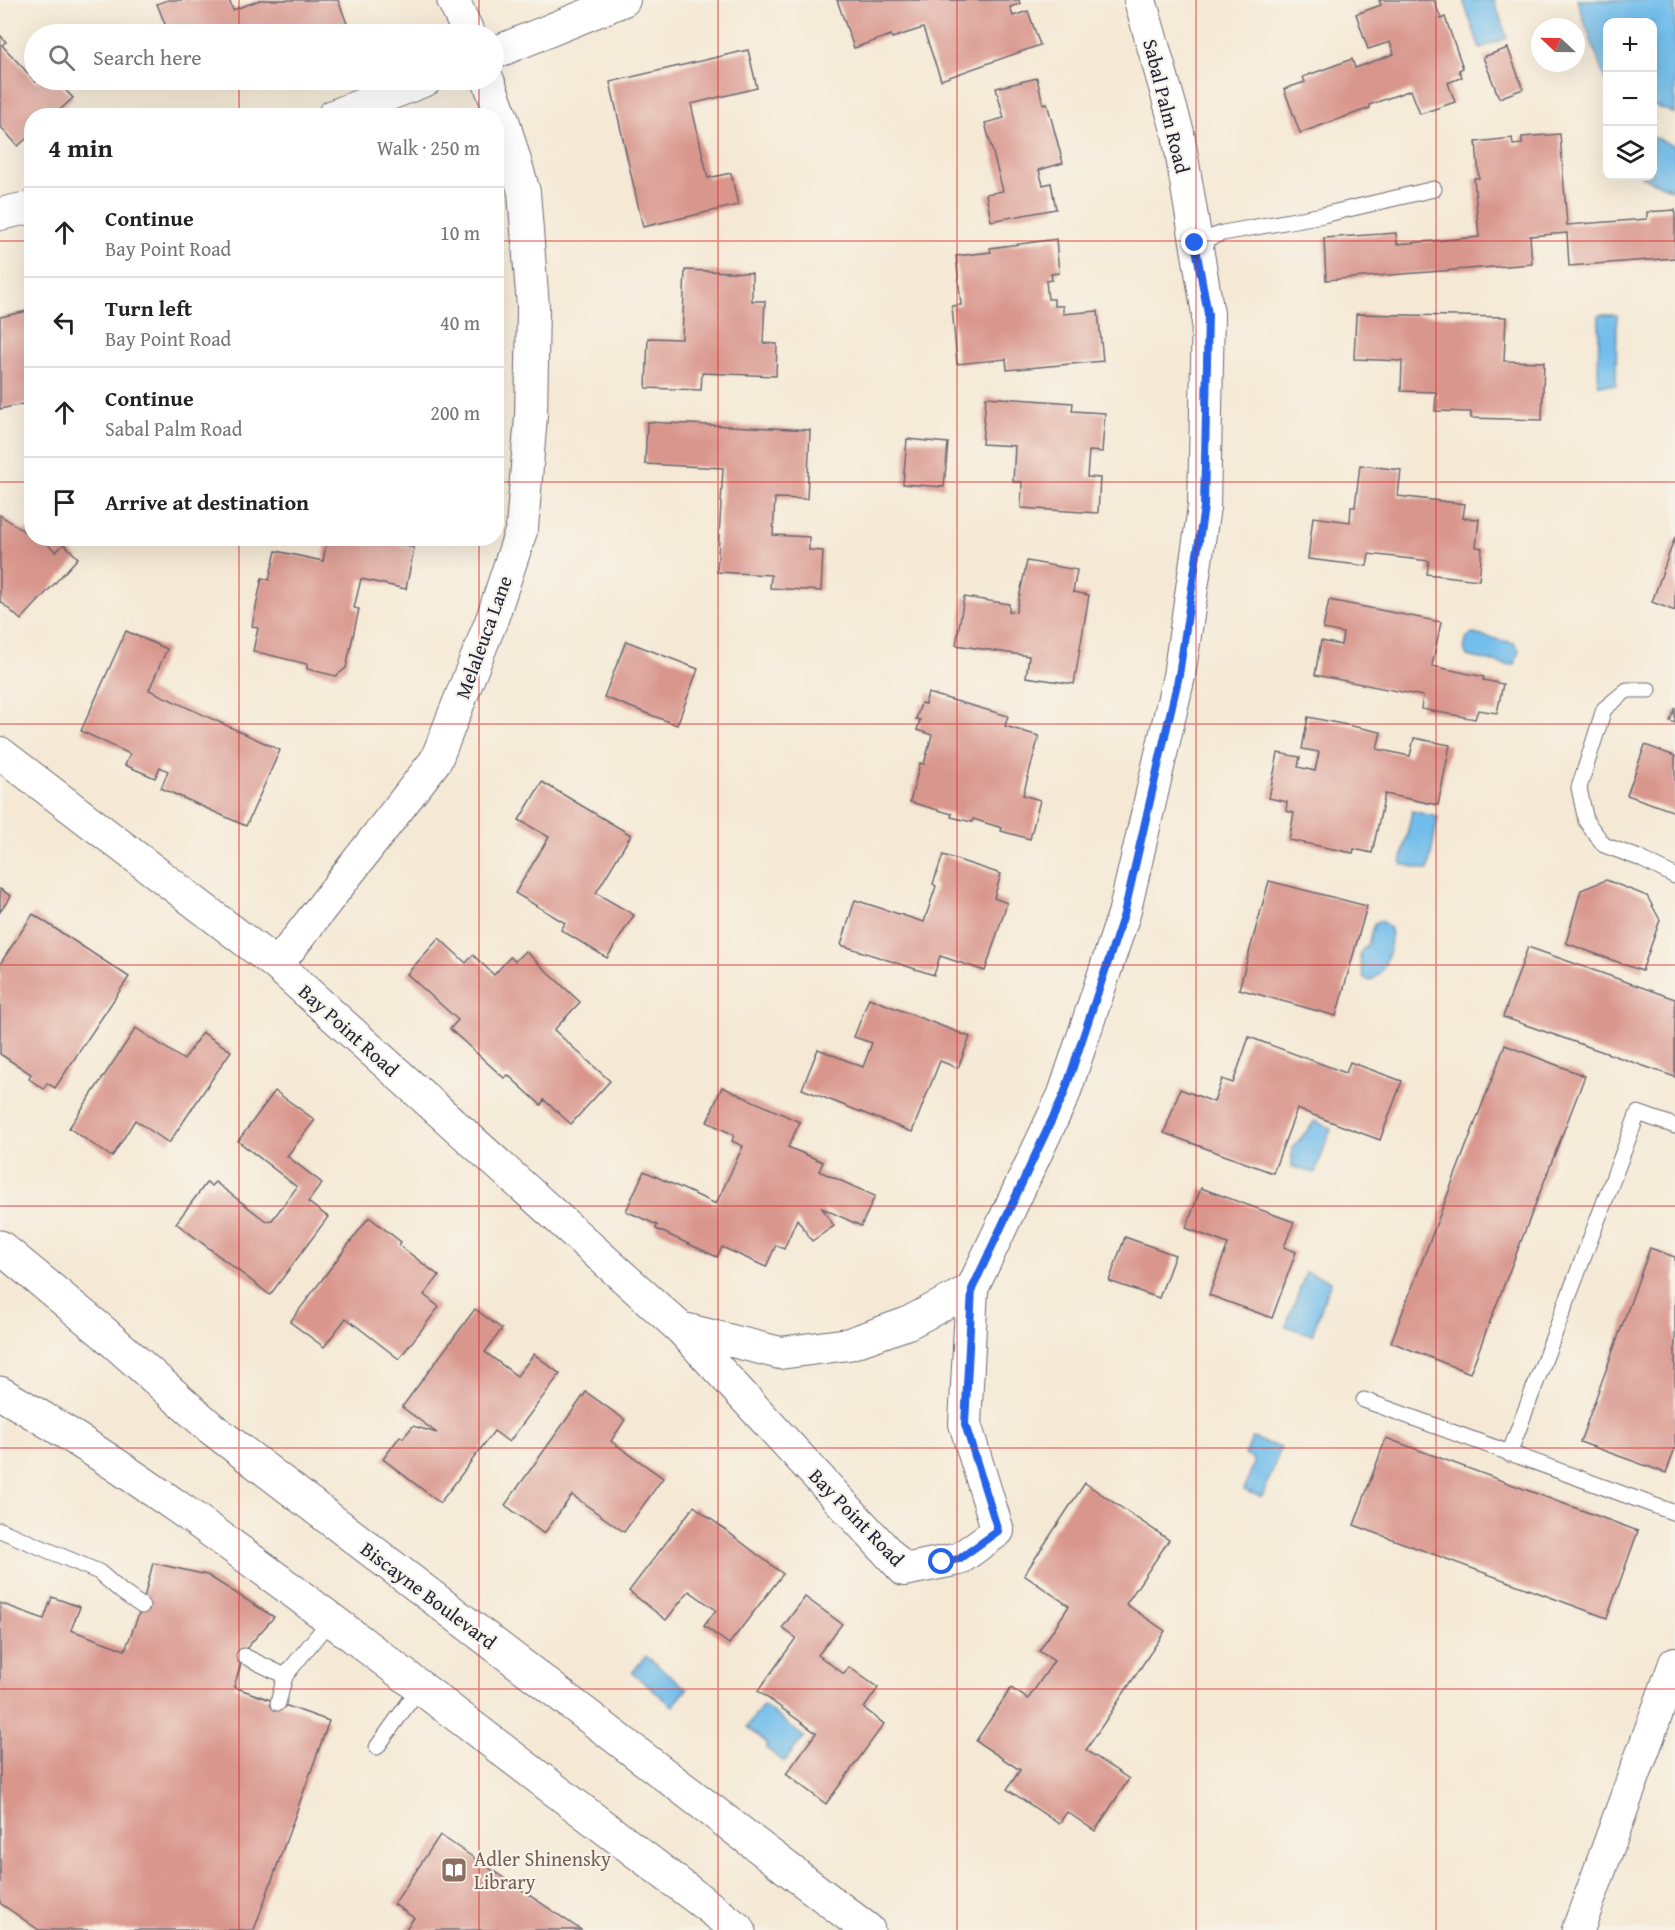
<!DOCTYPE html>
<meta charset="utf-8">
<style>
:root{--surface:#fff;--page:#f2f2f2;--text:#222;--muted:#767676;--line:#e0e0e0}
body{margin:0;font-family:"Gentium Book Plus",serif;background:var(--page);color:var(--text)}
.controls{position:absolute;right:18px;top:18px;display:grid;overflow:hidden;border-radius:12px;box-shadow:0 6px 24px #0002}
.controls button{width:54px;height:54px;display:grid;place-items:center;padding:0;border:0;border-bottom:2px solid var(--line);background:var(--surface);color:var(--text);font:30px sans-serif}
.compass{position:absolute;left:1531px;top:18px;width:54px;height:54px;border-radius:50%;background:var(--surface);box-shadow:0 6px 24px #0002;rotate:292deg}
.stop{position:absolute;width:18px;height:18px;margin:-14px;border:4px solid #2563eb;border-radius:50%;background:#fff}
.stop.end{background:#2563eb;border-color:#fff;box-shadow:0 2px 6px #0008}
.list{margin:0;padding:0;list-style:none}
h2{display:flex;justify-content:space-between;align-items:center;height:78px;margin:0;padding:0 24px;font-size:26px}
h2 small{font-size:20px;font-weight:400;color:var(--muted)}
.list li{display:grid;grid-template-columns:39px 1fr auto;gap:18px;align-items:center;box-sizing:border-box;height:90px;padding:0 24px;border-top:2px solid var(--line)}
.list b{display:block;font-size:22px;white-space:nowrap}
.list p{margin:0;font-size:20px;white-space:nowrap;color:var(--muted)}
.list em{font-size:20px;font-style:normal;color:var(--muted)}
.icon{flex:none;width:33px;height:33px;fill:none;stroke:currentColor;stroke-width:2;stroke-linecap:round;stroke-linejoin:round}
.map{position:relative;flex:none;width:1675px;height:1930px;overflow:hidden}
.search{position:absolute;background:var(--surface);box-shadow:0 6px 24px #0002;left:24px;top:24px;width:480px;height:66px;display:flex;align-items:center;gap:15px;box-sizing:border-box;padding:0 21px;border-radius:33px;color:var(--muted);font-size:22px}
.panel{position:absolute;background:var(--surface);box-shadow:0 6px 24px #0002;left:24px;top:108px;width:480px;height:438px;border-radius:24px}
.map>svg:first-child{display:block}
.water{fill:#71bdeb;stroke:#4a7093;stroke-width:1.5}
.building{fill:#d9968d}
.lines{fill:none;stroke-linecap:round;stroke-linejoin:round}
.lane-casing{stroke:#6c6871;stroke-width:17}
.street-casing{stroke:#6c6871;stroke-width:34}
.primary-casing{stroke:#6c6871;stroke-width:35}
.lane{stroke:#fff;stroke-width:15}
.street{stroke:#fff;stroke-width:32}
.primary{stroke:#fff;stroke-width:33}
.route{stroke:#2563eb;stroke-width:8}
.grid{fill:none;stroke:#d62828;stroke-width:1.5;stroke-opacity:0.55}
.labels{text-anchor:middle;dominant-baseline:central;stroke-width:4.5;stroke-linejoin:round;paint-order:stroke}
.street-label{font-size:20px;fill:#22223b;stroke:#f7f3e8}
.education-label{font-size:20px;fill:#785e54;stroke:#f7f3e8;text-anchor:start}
</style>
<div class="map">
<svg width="1675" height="1930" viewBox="0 0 1675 1930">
<rect width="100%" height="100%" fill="#f7f3e8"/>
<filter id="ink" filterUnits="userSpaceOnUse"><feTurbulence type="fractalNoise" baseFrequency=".0167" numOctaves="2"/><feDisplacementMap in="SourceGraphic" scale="12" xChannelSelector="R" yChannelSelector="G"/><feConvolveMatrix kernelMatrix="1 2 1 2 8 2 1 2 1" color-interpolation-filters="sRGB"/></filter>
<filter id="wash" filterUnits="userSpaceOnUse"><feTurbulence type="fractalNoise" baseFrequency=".008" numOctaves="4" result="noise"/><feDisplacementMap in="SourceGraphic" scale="24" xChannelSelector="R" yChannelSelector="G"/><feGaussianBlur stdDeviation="1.35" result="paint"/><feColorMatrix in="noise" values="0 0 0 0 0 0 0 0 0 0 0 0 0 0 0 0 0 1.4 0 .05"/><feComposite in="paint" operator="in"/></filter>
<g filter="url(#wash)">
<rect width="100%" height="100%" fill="#f5e9d5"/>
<!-- water -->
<g class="water">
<path d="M1463,0H1494L1507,38L1480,48Z"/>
<path d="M1577,0H1675V114L1653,105L1652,22H1608L1607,86Z"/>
<path d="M1653,137L1675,146V191L1640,176H1652Z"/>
<path d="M1599,315H1617L1616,385H1598Z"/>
<path d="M1473,634L1514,643L1519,651L1515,664L1508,665L1467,656L1464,649L1467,637Z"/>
<path d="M1412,811L1438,817L1428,870L1401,864Z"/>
<path d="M1378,921H1382L1390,929C1393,945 1386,974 1370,981L1364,978C1363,976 1359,956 1360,953L1368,944L1374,924Z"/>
<path d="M1315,1121L1331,1129L1315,1173L1292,1167V1149Z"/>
<path d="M1306,1272L1331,1281L1312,1335L1286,1326Z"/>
<path d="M1252,1438L1281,1448L1262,1497L1244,1490L1255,1460L1245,1455Z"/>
<path d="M646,1656L687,1689L673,1706L632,1673Z"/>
<path d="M763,1705L804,1737L784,1762L766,1748L768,1744L747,1727Z"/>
</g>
<g id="blocks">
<!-- building -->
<g class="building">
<path d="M168,0H229L233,10L260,0H338L351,34H169L157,4Z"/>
<path d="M837,0H1019L1020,4L1010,7L1013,16L1028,11L1040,45L941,80L923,28L892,38L891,35L854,48Z"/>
<path d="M1379,0H1434L1441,19L1445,17L1463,68L1459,70L1462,77L1448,83L1455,102L1420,114L1411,90L1369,105L1370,108L1300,133L1284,89L1305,82L1303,77L1352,59L1355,68L1394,54L1390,42L1368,49L1356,14L1381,5Z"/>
<path d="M0,35L6,42L2,45L36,82L39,80H56L73,98L53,116H32V134L18,146L0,126Z"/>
<path d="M1508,48L1523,89L1499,98L1483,57Z"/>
<path d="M748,50L757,88L691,104L708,178L731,173L738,205L643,227L610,82Z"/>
<path d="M1037,78L1043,104L1047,103L1063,163L1039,170L1043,185L1051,183L1056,209L991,221L986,194L1003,191L985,123L1004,118L996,88Z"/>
<path d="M215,80H230L217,85Z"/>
<path d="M1560,134L1567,225L1647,219V212L1675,210V258L1569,266L1567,233L1530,236L1532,264L1326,280L1324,238L1396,233L1397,244L1479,237L1474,178H1479L1476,142L1512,138L1513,145L1522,144V137Z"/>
<path d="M1056,239L1059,273L1051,274L1052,280L1046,281L1048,299H1054V306H1063V314L1098,311L1103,361L1007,370L1006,359L957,364L952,306L961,305L956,256L991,252L990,248Z"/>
<path d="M685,270L752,273V301H765L763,343L777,344L776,376L702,373L701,390L646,388L648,338L682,339Z"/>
<path d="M32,310V402L0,409V317Z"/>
<path d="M1356,314L1506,317L1504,361L1544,362L1542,420L1471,418V412L1435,411L1436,392L1401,391L1402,361L1354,359Z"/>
<path d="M986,397L1073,403L1072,411L1105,413L1102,452L1089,451L1087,477L1100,478L1098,513L1021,508L1022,482H1013L1015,446L982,444Z"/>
<path d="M647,422L810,430L807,499L775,498L773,535L809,537V550L823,551L821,591L770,588L771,575L717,572L723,468L645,464Z"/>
<path d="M907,439L948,443L944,487L903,484Z"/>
<path d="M1360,465L1401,470L1398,496L1465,504L1463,518L1479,519L1476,547L1482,548L1479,580L1427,574L1429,561L1369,554L1367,566L1308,559L1313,517L1350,522L1351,507H1355Z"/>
<path d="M0,515L25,532L29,527L32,530V538H41L56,552L64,544L78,558L21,620L0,601Z"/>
<path d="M1675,537V611L1652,602Z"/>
<path d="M327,538H371L414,548L406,589L361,579L354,608L359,609L346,668L336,676L307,669V664L253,651L258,628L252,626L262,578L269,580L276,551L323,561Z"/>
<path d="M1027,561L1077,570L1073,592L1089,595L1074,684L1026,677L1029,656L956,645L964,597L1009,604V611L1016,612Z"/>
<path d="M1329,600L1441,622L1432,666L1484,677L1483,680L1503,684L1497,713L1478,710L1475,719L1421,709L1423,696L1315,675L1321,641L1341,645L1343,633L1323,629Z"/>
<path d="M126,631L167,649L149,690L280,750L246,826L161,788L168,771L160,767L155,778L125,765L130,754L81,731Z"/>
<path d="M626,641L698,669L677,725L604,697Z"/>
<path d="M928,693L1008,716L1005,726L1039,736L1023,795L1040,800L1030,839L1001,831L1002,828L973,819L972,822L951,817L952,814L910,802L920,763L924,764L932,735L917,730L920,720L916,719L921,703L925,704Z"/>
<path d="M1675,708V723L1670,721Z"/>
<path d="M1308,717L1381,732L1377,749L1410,756L1414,738L1450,745L1438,805L1385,794L1372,853L1354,849L1353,853L1289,840L1294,813L1286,811L1287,802L1269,798L1278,753L1300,757L1298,767L1315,771L1319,752L1302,749Z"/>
<path d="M1645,745L1675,756V812L1627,795Z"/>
<path d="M542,782L631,835L596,893L634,915L607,958L561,930L565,923L515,893L549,837L519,820Z"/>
<path d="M943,855L1001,874L994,898L1007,903L985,971L940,956L934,975L841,945L855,900L924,922L936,886L933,884Z"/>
<path d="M1606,880L1647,896L1660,920L1642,971L1566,943L1581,890Z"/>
<path d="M1269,881L1367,906L1336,1016L1239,989Z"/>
<path d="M0,889L11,896L0,912Z"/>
<path d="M33,914L129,977L55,1088L47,1083L44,1089L29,1079L31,1074L0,1054V964Z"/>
<path d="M439,938L466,963L473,955L494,975L510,957L515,961L525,951L580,1002L554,1030L610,1081L571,1124L544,1100L541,1105L508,1075L504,1078L450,1029L458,1020L407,974Z"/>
<path d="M1528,947L1675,999V1077L1503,1017Z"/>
<path d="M869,998L970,1037L958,1068L940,1061L912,1132L802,1089L818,1049L863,1067L872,1043L854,1037Z"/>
<path d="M136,1028L184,1060L202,1032L231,1051L169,1143L135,1120L112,1157L69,1128Z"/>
<path d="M1249,1037L1346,1073L1350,1062L1402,1081L1380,1140L1297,1109L1273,1173L1164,1133L1180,1089L1214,1102L1222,1079L1233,1083Z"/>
<path d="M1505,1045L1585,1076L1470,1373L1391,1342Z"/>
<path d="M722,1087L800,1122L788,1147L823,1162L819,1171L875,1196L861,1226L822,1208L834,1226L812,1241L797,1219L784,1249L776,1245L766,1267L722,1247L717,1257L656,1229L657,1225L626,1211L644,1171L716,1204L743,1146L732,1141L734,1135L707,1122Z"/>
<path d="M275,1091L315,1120L287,1156L322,1183L308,1202L328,1217L270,1295L176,1223L207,1182L211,1186L215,1182L266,1221L272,1220L297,1187L238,1141Z"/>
<path d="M1201,1188L1294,1222L1284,1247L1296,1252L1272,1318L1209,1295L1228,1244L1186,1228Z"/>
<path d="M369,1217L401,1242L399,1245L439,1276L424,1295L439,1307L399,1359L346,1318L324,1347L290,1322Z"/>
<path d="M1125,1237L1175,1255L1159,1298L1109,1281Z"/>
<path d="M1650,1248L1675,1257V1448L1666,1473L1580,1442Z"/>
<path d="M475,1309L502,1329L485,1352L517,1376L534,1354L560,1374L509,1442L494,1431L440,1503L383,1459L400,1436L403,1438L413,1426L437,1433L402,1407Z"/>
<path d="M586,1392L625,1420L611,1441L663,1478L624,1532L572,1495L544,1534L505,1505Z"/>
<path d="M1386,1438L1638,1531L1607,1618L1354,1525Z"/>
<path d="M1085,1483L1169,1540L1126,1604L1165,1631L1086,1750L1129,1779L1095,1831L1067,1812L1059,1824L1007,1789L1020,1770L976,1741L1011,1688L1028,1699L1054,1661L1039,1651L1069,1606L1024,1575Z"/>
<path d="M694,1506L783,1574L729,1644L704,1626L716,1610L689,1591L666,1620L629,1591Z"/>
<path d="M153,1563L207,1575L274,1617L245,1650L234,1687L329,1721L254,1930H39L0,1903V1603L44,1619L52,1597L80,1607L71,1630L125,1650L142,1606Z"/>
<path d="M805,1597L842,1624L818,1655L844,1674L849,1667L878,1688L864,1708L884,1724L826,1804L786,1774L816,1733L758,1691L796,1638L782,1628Z"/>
<path d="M440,1835L581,1930H405L414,1918L394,1904Z"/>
</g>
</g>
</g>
<g filter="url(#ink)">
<use href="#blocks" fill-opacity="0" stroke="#6c6871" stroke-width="1.5"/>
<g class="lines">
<defs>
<g id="lane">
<path d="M1195,243L1223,233L1323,215L1434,189"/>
<path d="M1649,690H1627L1604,709L1579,788L1586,821L1604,845L1639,858L1675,876"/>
<path d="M1364,1400L1675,1513"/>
<path d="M1509,1454L1638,1113L1675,1126"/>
<path d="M0,1530L99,1572L122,1592L142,1606"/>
<path d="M244,1656L285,1676L331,1619"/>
<path d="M278,1703L285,1676"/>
<path d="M377,1747L420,1687"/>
</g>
<g id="street">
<path d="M453,0L469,34"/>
<path d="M494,53L624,0"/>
<path d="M333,116L426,80"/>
<path d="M0,214L32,207"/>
<path d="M0,753L277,965L680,1328L780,1353L849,1344L908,1323L972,1289"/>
<path d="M277,965L436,760L492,619L522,528L531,416L533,307L524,192L503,120L488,80"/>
<path d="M680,1328L904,1570L959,1559L998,1531L965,1424L972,1289L1064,1094L1124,914L1179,676L1204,507L1208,314L1178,133L1140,0"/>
<path d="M1578,1930L1675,1663"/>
</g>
<g id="primary">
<path d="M0,1247L103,1332L211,1428L868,1930"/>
<path d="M0,1393C129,1467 247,1556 366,1646C490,1741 615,1835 739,1930"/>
</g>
</defs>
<!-- lane casing -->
<use href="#lane" class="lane-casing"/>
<!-- street casing -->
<use href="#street" class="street-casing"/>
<!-- primary casing -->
<use href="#primary" class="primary-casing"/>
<!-- lane -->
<use href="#lane" class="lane"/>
<!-- street -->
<use href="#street" class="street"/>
<!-- primary -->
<use href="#primary" class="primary"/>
</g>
</g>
<g class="lines" filter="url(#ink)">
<!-- route -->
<path class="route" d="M942,1562L959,1559L998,1531L965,1424L972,1289L1064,1094L1124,914L1179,675L1204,507L1208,314L1195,243"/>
</g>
<!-- grid -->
<path class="grid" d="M239,0V34M479,0V34M718,0V1930M957,0V1930M1196,0V1930M1436,0V1930M239,80V116M479,80V116M0,241H32M496,241H1675M0,482H32M496,482H1675M239,538V1930M479,538V1930M0,724H1675M0,965H1675M0,1206H1675M0,1448H1675M0,1689H1675"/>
<!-- icons -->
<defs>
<symbol id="library-square" viewBox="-11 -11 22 22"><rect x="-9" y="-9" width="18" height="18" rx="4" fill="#8d6e63" stroke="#f7f3e8"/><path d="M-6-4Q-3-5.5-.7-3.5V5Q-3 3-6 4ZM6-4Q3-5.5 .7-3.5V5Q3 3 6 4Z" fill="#fff"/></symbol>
</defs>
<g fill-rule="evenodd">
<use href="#library-square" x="439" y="1855" width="30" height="30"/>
</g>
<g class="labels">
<!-- street labels -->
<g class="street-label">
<text transform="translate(1167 106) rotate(76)">Sabal Palm Road</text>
<text transform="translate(483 637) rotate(-70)">Melaleuca Lane</text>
<text transform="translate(349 1030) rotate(42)">Bay Point Road</text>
<text transform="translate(857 1517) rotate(46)">Bay Point Road</text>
<text transform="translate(429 1595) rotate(37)">Biscayne Boulevard</text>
</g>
<!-- education labels -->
<g class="education-label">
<text x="474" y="1858">Adler Shinensky<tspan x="474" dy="23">Library</tspan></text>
</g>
</g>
</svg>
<div class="controls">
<button>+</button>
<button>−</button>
<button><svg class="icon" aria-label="layers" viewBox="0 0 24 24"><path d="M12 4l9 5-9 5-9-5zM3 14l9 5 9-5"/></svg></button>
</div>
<svg class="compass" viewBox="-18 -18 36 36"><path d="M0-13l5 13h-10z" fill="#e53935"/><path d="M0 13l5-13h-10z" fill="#767676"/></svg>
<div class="stop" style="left:942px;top:1562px"></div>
<div class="stop end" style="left:1195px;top:243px"></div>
<div class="search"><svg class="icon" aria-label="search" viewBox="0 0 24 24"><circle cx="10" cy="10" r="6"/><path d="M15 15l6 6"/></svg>Search here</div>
<section class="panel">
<h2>4 min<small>Walk · 250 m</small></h2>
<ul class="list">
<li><svg class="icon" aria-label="ahead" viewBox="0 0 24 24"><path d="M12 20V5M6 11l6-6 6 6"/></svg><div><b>Continue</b><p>Bay Point Road</p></div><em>10 m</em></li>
<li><svg class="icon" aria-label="left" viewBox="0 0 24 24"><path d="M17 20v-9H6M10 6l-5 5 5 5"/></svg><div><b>Turn left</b><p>Bay Point Road</p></div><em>40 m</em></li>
<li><svg class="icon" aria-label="ahead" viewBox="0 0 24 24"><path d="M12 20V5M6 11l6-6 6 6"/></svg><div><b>Continue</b><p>Sabal Palm Road</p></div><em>200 m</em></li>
<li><svg class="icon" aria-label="arrive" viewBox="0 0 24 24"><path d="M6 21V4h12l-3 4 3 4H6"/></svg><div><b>Arrive at destination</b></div></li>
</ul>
</section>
</div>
